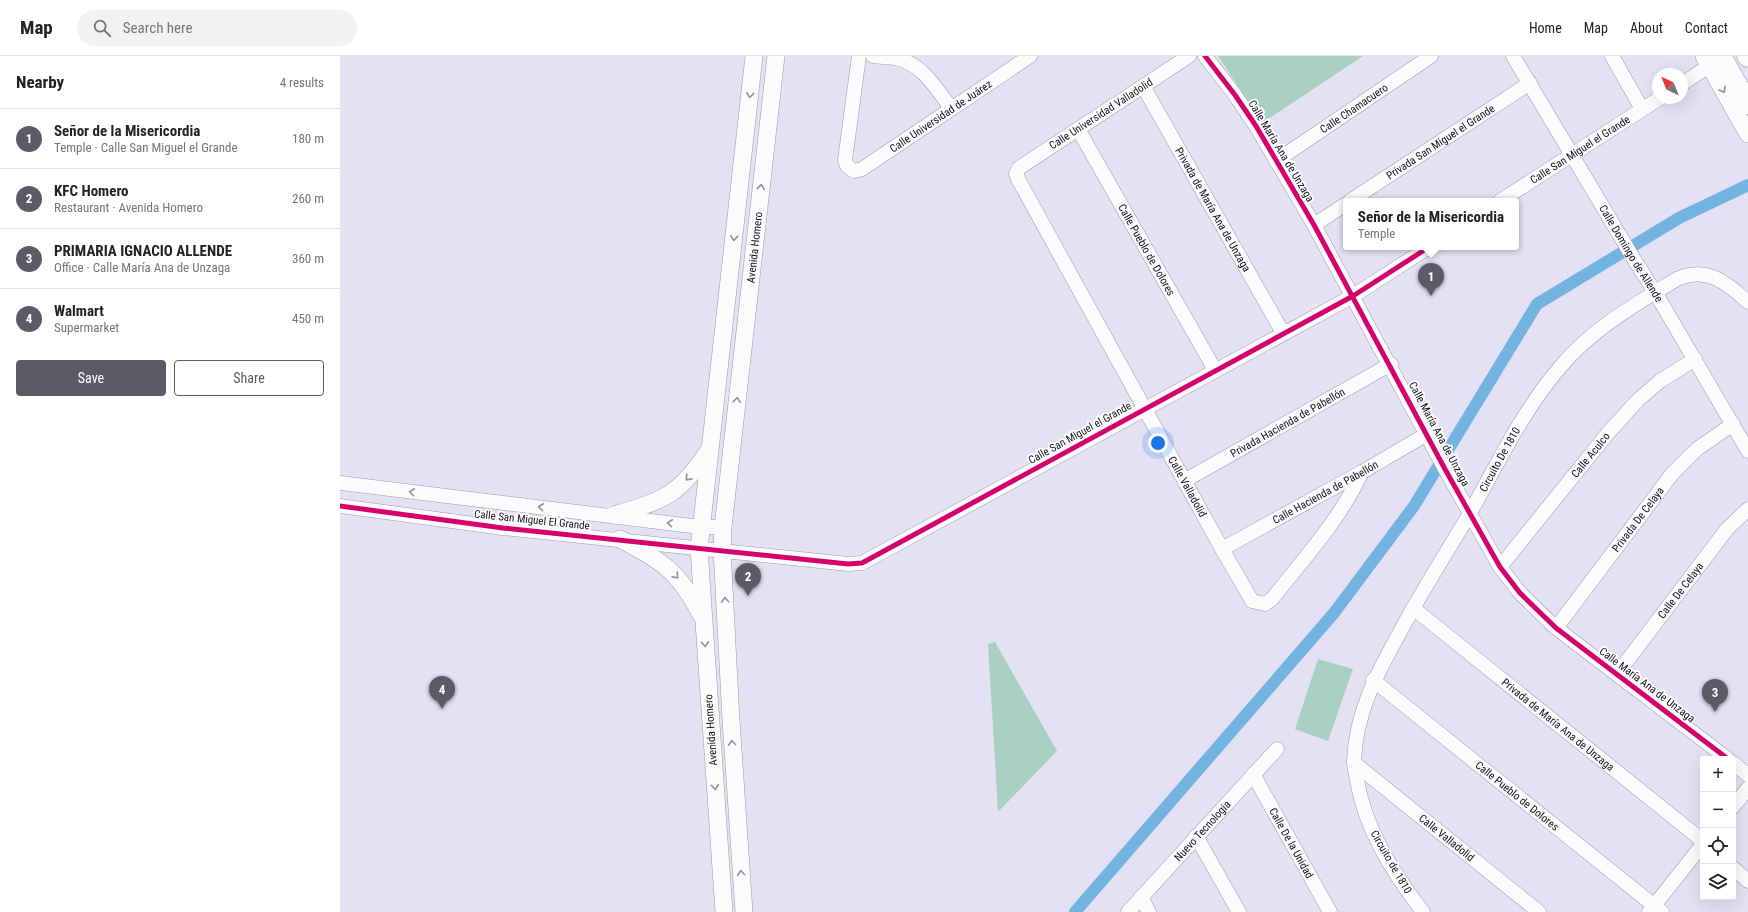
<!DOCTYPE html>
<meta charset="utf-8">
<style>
:root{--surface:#fff;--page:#f2f2f2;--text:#222;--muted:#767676;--line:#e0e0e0;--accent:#5d5a68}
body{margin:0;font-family:"Roboto Condensed",sans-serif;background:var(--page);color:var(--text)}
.controls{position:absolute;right:12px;bottom:12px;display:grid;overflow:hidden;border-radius:4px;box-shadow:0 4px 16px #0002}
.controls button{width:36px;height:36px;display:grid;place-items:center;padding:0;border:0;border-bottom:1px solid var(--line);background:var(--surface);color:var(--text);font:20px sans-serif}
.compass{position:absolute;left:1312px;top:12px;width:36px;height:36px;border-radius:50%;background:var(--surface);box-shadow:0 4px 16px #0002;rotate:317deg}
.you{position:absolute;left:818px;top:387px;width:14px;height:14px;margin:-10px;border:3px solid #fff;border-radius:50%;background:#1a73e8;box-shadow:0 0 0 6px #1a73e833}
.badge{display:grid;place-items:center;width:26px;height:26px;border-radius:50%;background:var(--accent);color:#fff;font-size:13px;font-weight:700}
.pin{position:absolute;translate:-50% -33px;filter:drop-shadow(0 1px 2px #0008)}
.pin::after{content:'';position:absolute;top:21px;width:14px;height:12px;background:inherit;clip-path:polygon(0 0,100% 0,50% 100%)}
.popup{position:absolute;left:1003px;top:142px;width:176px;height:52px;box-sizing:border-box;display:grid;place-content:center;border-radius:4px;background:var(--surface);filter:drop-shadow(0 1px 3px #0005);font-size:13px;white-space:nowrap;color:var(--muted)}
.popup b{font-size:15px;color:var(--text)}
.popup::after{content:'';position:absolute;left:50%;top:100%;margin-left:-8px;border:8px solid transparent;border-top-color:var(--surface)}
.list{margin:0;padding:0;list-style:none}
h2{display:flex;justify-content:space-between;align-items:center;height:52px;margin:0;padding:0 16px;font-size:17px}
h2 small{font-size:13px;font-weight:400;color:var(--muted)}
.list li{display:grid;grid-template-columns:26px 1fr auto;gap:12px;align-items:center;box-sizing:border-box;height:60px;padding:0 16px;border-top:1px solid var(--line)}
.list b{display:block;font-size:15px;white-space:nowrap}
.list p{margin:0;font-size:13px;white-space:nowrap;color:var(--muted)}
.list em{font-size:13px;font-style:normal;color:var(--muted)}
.actions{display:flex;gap:8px;padding:12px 16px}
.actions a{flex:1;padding:9px 0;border:1px solid var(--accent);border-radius:4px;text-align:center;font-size:14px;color:var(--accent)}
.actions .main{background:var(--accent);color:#fff}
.icon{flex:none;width:22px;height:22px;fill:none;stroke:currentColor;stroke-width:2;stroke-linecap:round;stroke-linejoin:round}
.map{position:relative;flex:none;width:1408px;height:856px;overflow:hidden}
header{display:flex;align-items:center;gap:24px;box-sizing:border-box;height:56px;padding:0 20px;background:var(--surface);border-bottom:1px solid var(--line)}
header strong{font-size:19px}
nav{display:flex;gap:22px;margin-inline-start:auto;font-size:14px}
.search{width:280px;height:36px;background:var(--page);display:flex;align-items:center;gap:10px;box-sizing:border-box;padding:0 14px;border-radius:22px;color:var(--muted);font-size:15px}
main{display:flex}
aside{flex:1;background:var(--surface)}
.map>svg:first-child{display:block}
.green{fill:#aad0c1}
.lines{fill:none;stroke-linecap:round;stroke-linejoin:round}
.canal{stroke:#73b3e0;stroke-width:12}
.minor-casing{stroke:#9c9aa8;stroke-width:15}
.major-casing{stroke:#9c9aa8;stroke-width:18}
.highway-casing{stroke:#9c9aa8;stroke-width:21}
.minor{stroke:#fbfafd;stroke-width:14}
.major{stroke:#fbfafd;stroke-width:17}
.highway{stroke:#fbfafd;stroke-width:20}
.cycleway-casing{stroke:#fff;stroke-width:8}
.cycleway{stroke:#d6006c;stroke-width:5}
.oneway{stroke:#939198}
.labels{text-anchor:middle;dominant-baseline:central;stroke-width:3.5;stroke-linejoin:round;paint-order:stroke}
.street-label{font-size:11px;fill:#14111d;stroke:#fff}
</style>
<header>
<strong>Map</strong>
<div class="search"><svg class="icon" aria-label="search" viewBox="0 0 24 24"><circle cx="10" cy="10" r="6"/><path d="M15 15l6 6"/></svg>Search here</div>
<nav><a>Home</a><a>Map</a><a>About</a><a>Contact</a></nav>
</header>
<main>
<aside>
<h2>Nearby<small>4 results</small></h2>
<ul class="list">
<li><span class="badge">1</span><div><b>Señor de la Misericordia</b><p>Temple · Calle San Miguel el Grande</p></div><em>180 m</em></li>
<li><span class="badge">2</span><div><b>KFC Homero</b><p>Restaurant · Avenida Homero</p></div><em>260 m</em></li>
<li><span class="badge">3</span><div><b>PRIMARIA IGNACIO ALLENDE</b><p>Office · Calle María Ana de Unzaga</p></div><em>360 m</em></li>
<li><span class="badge">4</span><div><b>Walmart</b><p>Supermarket</p></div><em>450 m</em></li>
</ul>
<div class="actions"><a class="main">Save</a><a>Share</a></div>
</aside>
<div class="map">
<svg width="1408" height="856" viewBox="0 0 1408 856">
<rect width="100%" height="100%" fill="#e5e1f4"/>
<!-- green -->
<g class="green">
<path d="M878,0H1023L922,67Z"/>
<path d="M655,586L717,695L658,756L648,588Z"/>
<path d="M978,603L1013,613L988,685L955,673Z"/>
</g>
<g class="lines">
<!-- canal -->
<path class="canal" d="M735,856L994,557L1074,450L1197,248L1339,162L1408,129"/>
<defs>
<g id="minor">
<path id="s1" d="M519,0L505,104L507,110L514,115L522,113L690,0"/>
<path d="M533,0C540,1 548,1 555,2C582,7 596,32 611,52"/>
<path id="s2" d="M849,0L679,112L676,118L678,123L882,493L912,545L925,548L932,543C965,501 999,465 1022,416"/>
<path d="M865,0L895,39L916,70L974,169L1106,415L1160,511L1180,537L1216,572L1388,703"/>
<path id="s3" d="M1173,0L1295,205L1315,236L1408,395"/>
<path d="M1272,0L1302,53"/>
<path d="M1342,28L1369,10"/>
<path id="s4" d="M803,30L943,277"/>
<path id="s5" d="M738,73L875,314"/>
<path id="s6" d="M936,105L1091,0"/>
<path id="s7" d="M1010,145L1190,27"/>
<path id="s8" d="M1160,145L1320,42"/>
<path d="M974,169L1006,148"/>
<path id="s9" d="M844,425L1051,308"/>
<path d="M0,427L360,471H383"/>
<path d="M0,450L163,472L508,508L522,507L1013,240L1089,191"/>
<path id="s10" d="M882,493L1022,416L1087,378"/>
<path id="s11" d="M1160,511L1268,377L1298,344L1320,325L1355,303"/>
<path id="s12" d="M1073,552L1363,785"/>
<path id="s13" d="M1216,572L1332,418L1357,393L1393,368"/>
<path id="s14" d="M1277,618L1387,473L1408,453"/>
<path id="s15" d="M1033,624L1322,856"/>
<path id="s16" d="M1014,707L1199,856"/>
<path d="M1393,707L1408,719"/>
<path id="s17" d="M913,718L990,856"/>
<path d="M1393,751L1408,732"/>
<path d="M856,780L899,856"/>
<path d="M1393,812L1408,825"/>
<path d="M801,841L809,856"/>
<path id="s18" d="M788,856L937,693"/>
<path id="s19" d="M1083,856C1053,817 1025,773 1017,724C1016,717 1014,711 1014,705C1016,655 1037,618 1060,576C1082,535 1107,496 1130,457C1158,407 1183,354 1221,310C1252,273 1296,248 1337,223C1367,210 1386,226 1408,246"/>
<path d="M1309,856L1363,788"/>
</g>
<g id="major">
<path d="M1364,0L1408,78"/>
<path d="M274,459C324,444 339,440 369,394"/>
<path d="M280,483C322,505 339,515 361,559"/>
<path d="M384,856L359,493L414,0"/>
<path id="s20" d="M404,856L391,664L382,494L383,471L436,0"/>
</g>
<g id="highway">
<path d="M1381,0L1408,48"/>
<path d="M1407,0L1408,1"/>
</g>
</defs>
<!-- minor casing -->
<use href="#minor" class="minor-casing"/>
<!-- major casing -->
<use href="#major" class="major-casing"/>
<!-- highway casing -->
<use href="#highway" class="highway-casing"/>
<!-- minor -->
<use href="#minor" class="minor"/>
<!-- major -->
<use href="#major" class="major"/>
<!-- highway -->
<use href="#highway" class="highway"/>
<defs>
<g id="cycleway">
<path d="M865,0L895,39L916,70L974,169L1106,415L1160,511L1180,537L1216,572L1388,703"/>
<path d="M0,450L163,472L508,508L522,507L1013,240L1089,191"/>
</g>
</defs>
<!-- cycleway casing -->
<use href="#cycleway" class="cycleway-casing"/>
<!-- cycleway -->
<use href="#cycleway" class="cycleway"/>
</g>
<!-- one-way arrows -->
<defs><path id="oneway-chevron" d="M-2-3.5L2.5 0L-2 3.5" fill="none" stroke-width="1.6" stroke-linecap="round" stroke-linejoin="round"/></defs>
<g class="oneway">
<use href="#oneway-chevron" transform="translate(1383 34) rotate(60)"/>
<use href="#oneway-chevron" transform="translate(410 39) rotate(96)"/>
<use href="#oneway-chevron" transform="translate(421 131) rotate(-84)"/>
<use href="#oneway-chevron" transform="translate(394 182) rotate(96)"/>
<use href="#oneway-chevron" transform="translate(397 344) rotate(-84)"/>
<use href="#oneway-chevron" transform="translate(348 422) rotate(132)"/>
<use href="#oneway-chevron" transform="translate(72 436) rotate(-173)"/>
<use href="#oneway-chevron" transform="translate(201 451) rotate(-173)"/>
<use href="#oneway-chevron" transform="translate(330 467) rotate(-172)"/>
<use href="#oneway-chevron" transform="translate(336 520) rotate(48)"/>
<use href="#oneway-chevron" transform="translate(385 544) rotate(-93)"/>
<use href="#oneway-chevron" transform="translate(365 588) rotate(86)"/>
<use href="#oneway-chevron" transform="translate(392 687) rotate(-94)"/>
<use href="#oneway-chevron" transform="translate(375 731) rotate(86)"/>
<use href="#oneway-chevron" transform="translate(401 817) rotate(-95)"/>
</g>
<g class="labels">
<!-- street labels -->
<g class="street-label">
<text stroke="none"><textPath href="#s6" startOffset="94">Calle Chamacuero</textPath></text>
<text transform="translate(761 58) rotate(-33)">Calle Universidad Valladolid</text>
<text stroke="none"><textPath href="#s1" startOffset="223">Calle Universidad de Juárez</textPath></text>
<text stroke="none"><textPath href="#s7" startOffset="108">Privada San Miguel el Grande</textPath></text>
<text stroke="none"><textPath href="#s8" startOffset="95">Calle San Miguel el Grande</textPath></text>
<text transform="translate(941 95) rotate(59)">Calle María Ana de Unzaga</text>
<text stroke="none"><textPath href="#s4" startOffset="142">Privada de María Ana de Unzaga</textPath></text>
<text stroke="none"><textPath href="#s20" startOffset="667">Avenida Homero</textPath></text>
<text stroke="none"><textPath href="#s5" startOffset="139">Calle Pueblo de Dolores</textPath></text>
<text stroke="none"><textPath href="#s3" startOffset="230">Calle Domingo de Allende</textPath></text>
<text stroke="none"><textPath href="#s9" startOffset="119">Privada Hacienda de Pabellón</textPath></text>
<text transform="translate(740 377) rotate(-29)">Calle San Miguel el Grande</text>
<text transform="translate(1099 378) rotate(62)">Calle María Ana de Unzaga</text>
<text stroke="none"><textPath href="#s11" startOffset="144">Calle Aculco</textPath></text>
<text stroke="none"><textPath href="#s19" startOffset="506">Circuito De 1810</textPath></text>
<text stroke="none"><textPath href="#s2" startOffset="567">Calle Valladolid</textPath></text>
<text stroke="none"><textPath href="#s10" startOffset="118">Calle Hacienda de Pabellón</textPath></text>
<text stroke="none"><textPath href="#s13" startOffset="136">Privada De Celaya</textPath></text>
<text transform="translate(192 464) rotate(6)">Calle San Miguel El Grande</text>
<text stroke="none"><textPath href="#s14" startOffset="105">Calle De Celaya</textPath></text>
<text transform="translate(1307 629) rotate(37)">Calle María Ana de Unzaga</text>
<text stroke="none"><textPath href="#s12" startOffset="186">Privada de María Ana de Unzaga</textPath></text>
<text transform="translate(371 674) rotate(-94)">Avenida Homero</text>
<text stroke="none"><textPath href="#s15" startOffset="185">Calle Pueblo de Dolores</textPath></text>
<text stroke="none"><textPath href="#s18" startOffset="110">Nuevo Tecnologia</textPath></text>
<text stroke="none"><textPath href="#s16" startOffset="119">Calle Valladolid</textPath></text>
<text stroke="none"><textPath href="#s17" startOffset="79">Calle De la Unidad</textPath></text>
<text transform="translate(1051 806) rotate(60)">Circuito de 1810</text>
</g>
</g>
</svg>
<div class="controls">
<button>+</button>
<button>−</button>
<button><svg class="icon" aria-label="locate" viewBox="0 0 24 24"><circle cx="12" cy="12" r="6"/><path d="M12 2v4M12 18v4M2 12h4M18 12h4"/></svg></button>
<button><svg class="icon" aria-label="layers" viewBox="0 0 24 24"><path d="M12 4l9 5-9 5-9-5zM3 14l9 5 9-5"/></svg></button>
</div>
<svg class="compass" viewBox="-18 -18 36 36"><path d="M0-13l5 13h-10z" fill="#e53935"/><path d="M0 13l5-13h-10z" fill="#767676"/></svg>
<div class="you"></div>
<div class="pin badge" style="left:1091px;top:240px">1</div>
<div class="popup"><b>Señor de la Misericordia</b>Temple</div>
<div class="pin badge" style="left:408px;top:540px">2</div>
<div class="pin badge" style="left:1375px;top:656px">3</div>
<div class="pin badge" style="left:102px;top:653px">4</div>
</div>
</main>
